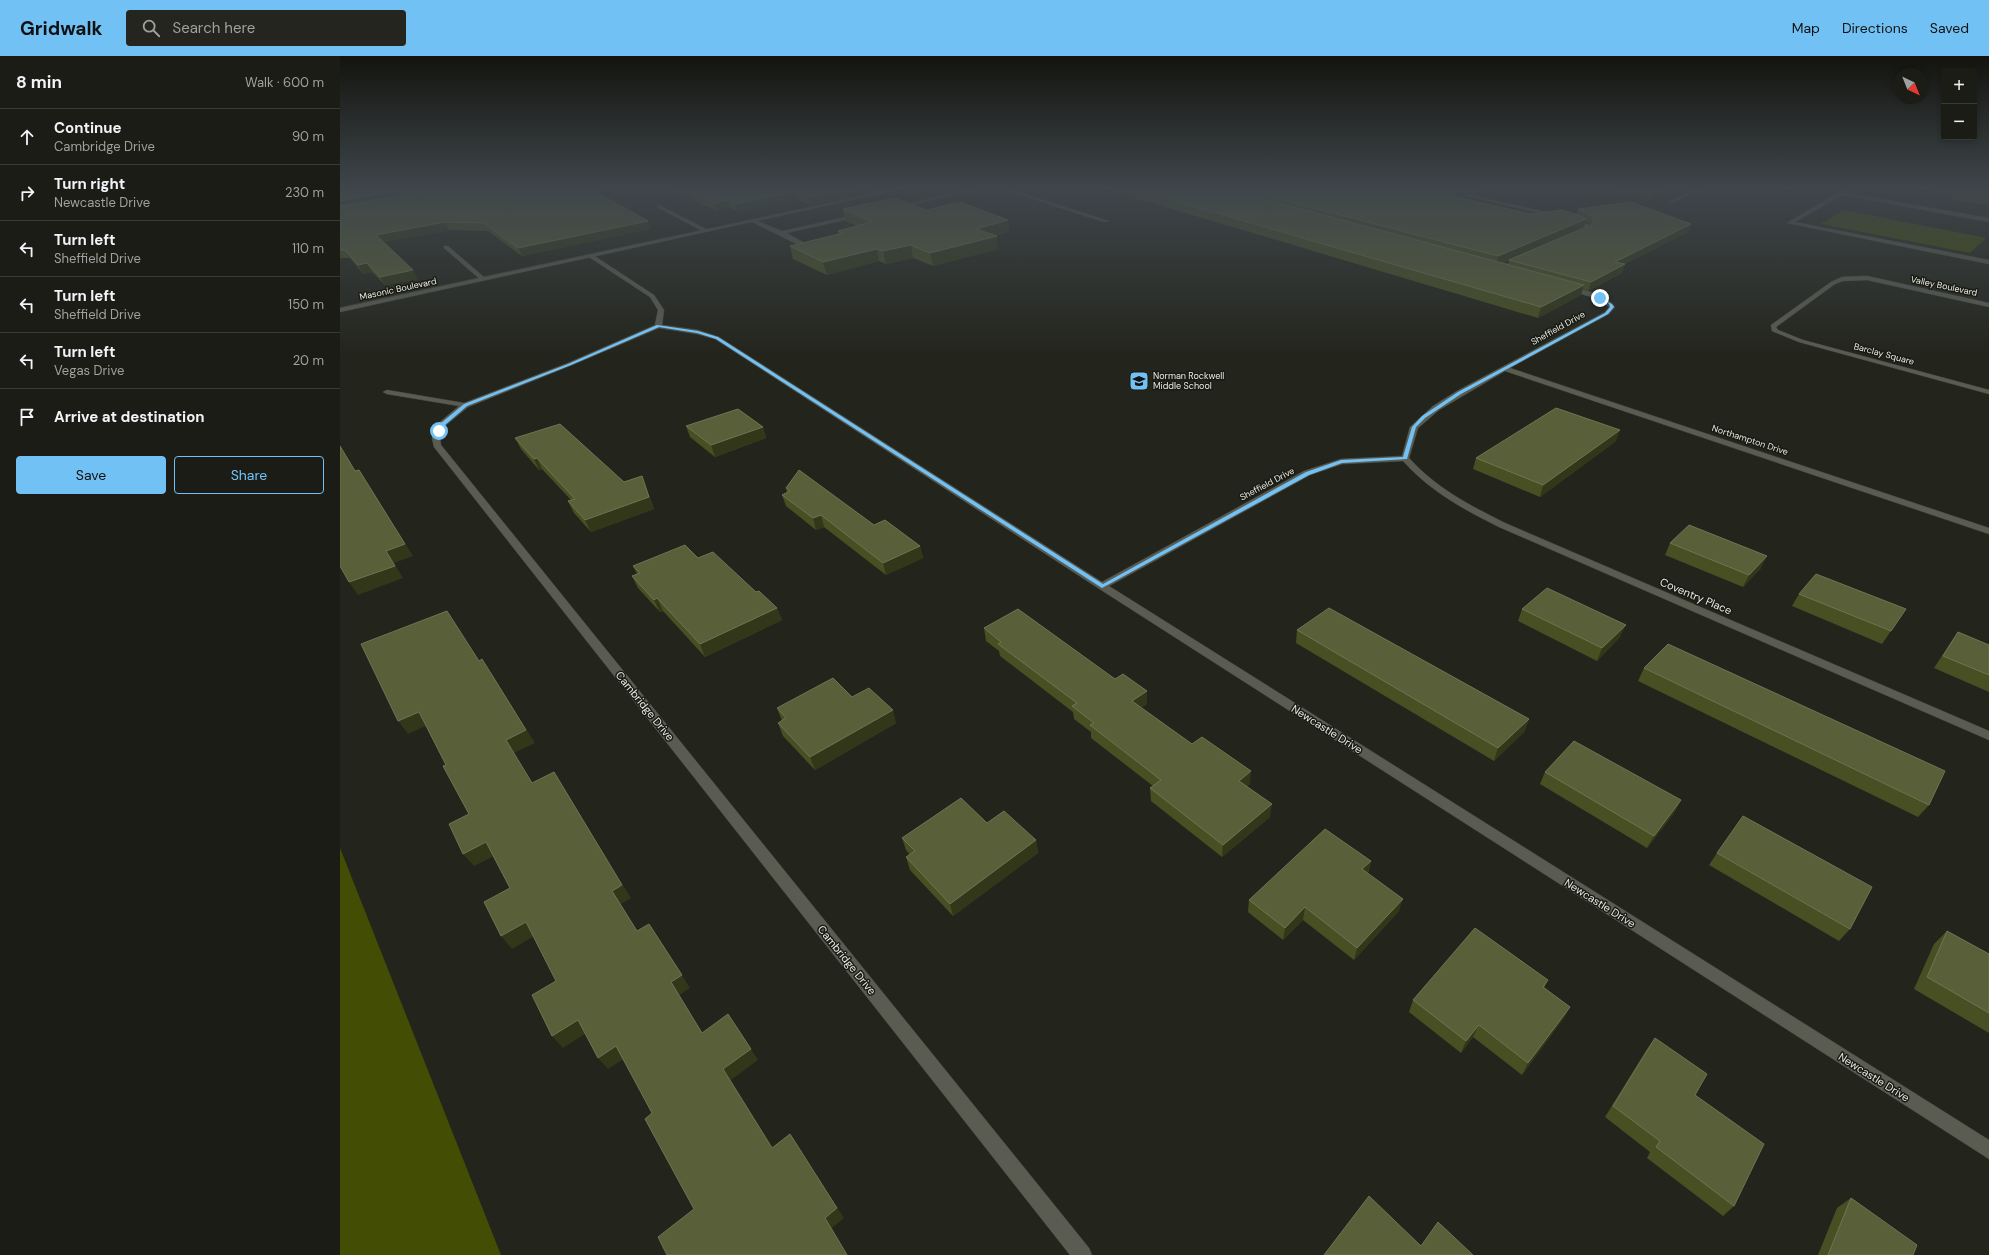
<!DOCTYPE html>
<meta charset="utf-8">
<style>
:root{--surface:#1a1c15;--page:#23251e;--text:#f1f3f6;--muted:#9fa1a0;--line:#383a34;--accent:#72c1f5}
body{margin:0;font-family:"DM Sans",sans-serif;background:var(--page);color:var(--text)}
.controls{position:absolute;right:12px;top:12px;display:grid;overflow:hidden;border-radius:4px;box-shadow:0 2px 6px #0003}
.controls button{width:36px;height:36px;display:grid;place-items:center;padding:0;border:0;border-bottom:1px solid var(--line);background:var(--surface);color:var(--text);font:20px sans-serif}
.compass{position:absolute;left:1553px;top:12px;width:36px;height:36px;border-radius:50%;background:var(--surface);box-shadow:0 2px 6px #0003;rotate:137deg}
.stop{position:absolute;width:12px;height:12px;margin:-9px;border:3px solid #72c1f5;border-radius:50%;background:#fff}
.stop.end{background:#72c1f5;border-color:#fff;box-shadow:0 1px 4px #0008}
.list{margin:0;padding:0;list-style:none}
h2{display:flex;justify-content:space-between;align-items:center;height:52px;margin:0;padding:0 16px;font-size:17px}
h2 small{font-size:13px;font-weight:400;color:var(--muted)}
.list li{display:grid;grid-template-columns:26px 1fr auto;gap:12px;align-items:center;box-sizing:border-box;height:56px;padding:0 16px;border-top:1px solid var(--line)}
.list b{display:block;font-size:15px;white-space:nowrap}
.list p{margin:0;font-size:13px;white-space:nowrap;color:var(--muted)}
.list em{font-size:13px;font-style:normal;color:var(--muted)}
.actions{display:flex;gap:8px;padding:12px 16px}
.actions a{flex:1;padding:9px 0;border:1px solid var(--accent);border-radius:4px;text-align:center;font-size:14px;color:var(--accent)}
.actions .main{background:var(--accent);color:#111}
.icon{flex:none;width:22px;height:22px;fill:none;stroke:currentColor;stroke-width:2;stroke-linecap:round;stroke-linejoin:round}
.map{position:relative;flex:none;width:1649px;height:1199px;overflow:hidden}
header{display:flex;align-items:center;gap:24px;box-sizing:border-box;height:56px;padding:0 20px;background:var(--accent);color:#111}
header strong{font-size:19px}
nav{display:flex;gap:22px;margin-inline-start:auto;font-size:14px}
.search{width:280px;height:36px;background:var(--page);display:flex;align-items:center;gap:10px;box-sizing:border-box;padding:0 14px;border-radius:4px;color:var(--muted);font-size:15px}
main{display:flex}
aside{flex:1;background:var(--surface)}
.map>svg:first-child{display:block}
.green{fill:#434d03}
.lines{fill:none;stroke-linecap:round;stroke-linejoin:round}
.service-casing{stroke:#41433c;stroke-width:1}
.minor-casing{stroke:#41433c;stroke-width:1}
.tertiary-casing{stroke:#41433c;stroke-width:1}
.service{fill:#5a5c52;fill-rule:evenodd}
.minor{fill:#5a5c52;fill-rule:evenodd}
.tertiary{fill:#5a5c52;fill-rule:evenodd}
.wall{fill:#474f23;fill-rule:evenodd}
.shaded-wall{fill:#313718}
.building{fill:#595f38;stroke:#6f7553}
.route{fill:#72c1f5}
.labels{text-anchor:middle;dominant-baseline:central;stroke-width:3;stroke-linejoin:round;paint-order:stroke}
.far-street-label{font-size:9px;fill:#e9eae4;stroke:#191b13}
.far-poi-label{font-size:9px;fill:#e9eae4;stroke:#191b13;text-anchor:start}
.street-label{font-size:11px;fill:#e9eae4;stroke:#191b13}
</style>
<header>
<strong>Gridwalk</strong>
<div class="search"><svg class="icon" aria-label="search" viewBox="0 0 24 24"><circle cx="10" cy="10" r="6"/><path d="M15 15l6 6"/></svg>Search here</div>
<nav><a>Map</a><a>Directions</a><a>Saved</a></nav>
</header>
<main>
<aside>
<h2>8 min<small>Walk · 600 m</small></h2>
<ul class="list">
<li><svg class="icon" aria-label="ahead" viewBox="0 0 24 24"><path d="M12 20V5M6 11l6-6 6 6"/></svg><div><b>Continue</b><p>Cambridge Drive</p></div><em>90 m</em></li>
<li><svg class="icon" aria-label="right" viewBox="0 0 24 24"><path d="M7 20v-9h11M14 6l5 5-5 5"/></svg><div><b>Turn right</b><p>Newcastle Drive</p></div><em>230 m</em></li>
<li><svg class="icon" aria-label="left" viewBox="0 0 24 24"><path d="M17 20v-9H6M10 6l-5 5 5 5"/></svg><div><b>Turn left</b><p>Sheffield Drive</p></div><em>110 m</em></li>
<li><svg class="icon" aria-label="left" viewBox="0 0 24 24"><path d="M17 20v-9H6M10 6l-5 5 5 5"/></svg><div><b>Turn left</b><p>Sheffield Drive</p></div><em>150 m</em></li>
<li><svg class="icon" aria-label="left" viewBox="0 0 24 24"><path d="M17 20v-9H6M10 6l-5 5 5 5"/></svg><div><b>Turn left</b><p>Vegas Drive</p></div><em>20 m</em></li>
<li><svg class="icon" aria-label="arrive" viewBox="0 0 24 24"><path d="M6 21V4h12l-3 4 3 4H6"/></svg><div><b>Arrive at destination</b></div></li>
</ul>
<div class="actions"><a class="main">Save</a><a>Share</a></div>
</aside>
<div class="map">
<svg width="1649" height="1199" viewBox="0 0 1649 1199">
<rect width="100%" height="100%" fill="#23251c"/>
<!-- green -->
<g class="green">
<path d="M1504,154L1646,182L1630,197L1481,168Z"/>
<path d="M0,792L161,1199H0Z"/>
</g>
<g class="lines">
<defs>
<g id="service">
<path d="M634,132H641L558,152L556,151Z"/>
<path d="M675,132H681L675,135L769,165L764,166L668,135Z"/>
<path d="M1358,132H1364L1332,147L1328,146Z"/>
<path d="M1505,133L1509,134L1506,137L1649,162V166L1502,139L1455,166L1649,204V208L1447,167Z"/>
<path d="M520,158L522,160L447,177L475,193L473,196L410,165L415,164L442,175Z"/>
</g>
<g id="minor">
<path d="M531,132H537L547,136L543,137Z"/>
<path d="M1092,132H1100L1237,163L1249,169L1251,173L1235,179V177L1245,172L1233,165Z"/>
<path d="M319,149L368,174L369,175L364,176L317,151Z"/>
<path d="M104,190H108L145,222V224H141L104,192Z"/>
<path d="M249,199H253L314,239L324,254L322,269L358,274L379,281L762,526L964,415L1001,403L1062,400L1070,371L1093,350L1117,335L1265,256L1269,251L1258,243L1225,233L1224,232L1227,230C1242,234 1266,237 1275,251L1269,258L1170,312L1649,472V478L1165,315L1099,354L1078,372L1069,402C1096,432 1129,449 1165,467L1649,675V684L1159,471C1123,453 1090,435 1063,405L1002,408L970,419L769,530L1649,1084V1103L758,532L375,283L357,278L319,272L232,309L128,351L106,369L100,382L101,389L749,1192L752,1199H730L94,391L92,382L100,366L119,350L47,338L43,336L47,334L124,347L228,307L315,269L318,254L310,241L249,201Z"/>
<path d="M1527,220L1649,247V251L1527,224L1503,225L1495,228L1436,271L1438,274L1463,284L1649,334V338L1459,286L1432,275L1431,269L1491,226L1502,221Z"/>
</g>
<path id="tertiary" d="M559,132H567L0,256V252Z"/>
</defs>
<!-- service casing -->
<use href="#service" class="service-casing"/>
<!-- minor casing -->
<use href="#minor" class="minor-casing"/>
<!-- tertiary casing -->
<use href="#tertiary" class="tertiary-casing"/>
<!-- service -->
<use href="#service" class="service"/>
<!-- minor -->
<use href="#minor" class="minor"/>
<!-- tertiary -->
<use href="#tertiary" class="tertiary"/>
</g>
<!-- wall -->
<g class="wall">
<path d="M0,132L308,165L310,173L182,200L148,175L109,174L44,186L78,223L45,229L32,216L23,218L10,202H0Z"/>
<path d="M328,132H519L520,139L471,149L457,143L398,156L390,152L377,155Z"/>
<path d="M762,132H1149L1133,138L1125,136L1124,141L1121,142L1191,158H1236L1238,153L1348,176L1285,208L1282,217L1248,235L1242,233L1241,239L1198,262ZM1245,165L1250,168V169L1173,202L1243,172ZM1169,204L1168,208L1162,207Z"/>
<path d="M1260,132H1335L1311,142Z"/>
<path d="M1438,132H1458L1453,135Z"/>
<path d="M1579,132H1649V149L1613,144L1614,141L1607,139L1608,137Z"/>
<path d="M503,153L587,154L668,164L669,176L655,180L658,193L593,210L573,202L546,208L539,205L487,219L453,203L450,190L498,178V175L517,170L505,165Z"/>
<path d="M346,370L423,371L426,382L375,401L350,381Z"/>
<path d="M175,382L284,426L302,420L314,453L251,476L234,457L228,445L231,444L202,413L199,414L181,393Z"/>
<path d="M1276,385L1200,441L1133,413L1136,402Z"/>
<path d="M446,432L534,469L580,490L583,502L546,519L484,471L476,474L446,450L442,439L447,437Z"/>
<path d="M1330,487L1421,512L1403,531L1325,499Z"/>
<path d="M358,502L416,536L437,552L442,564L365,601L323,555L320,556L298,532L292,520L297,518L293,510Z"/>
<path d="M1459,538L1566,553L1542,588L1452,550Z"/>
<path d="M1182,553L1280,581L1257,605L1178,565Z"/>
<path d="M644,572L807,648L801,652L852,688L910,728L907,730L930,761L882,801L811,745L810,732L813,730L751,682V676L734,663L733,656L660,600L659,595L646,585Z"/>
<path d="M957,574L1189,663L1184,676L1154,705L956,587Z"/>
<path d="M1618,576L1649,589V636L1594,612L1609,589Z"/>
<path d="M1304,612L1589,749L1578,761L1298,625Z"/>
<path d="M512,641L556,667L475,714L443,680L438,667L442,665L437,652Z"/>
<path d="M1205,716L1341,744L1334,757L1307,792L1200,728Z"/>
<path d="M647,767L696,784L698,797L613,860L570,814L566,801L570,799L566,794L562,782Z"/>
<path d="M1377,797L1510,873L1499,885L1369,809Z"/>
<path d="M1031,805L1028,817L1059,855L1014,904L963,864L943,884L908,856L909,844Z"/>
<path d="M1607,875L1649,898V977L1574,933L1594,888Z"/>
<path d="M1208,924L1204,932L1230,951L1223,963L1182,1019L1133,981L1121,997L1069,956L1073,944Z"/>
<path d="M1315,982L1355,1039L1394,1150L1383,1160L1307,1102L1310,1096L1265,1061L1307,993Z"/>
<path d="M1511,1142L1573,1199H1478L1497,1152Z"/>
</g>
<!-- shaded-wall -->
<g class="shaded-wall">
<path d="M80,132H127L0,153V145Z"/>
<path d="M507,132H519L520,139L471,149L469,142Z"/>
<path d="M1134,132H1149L1133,138Z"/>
<path d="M1319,132H1335L1311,142L1314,134Z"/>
<path d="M1454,132H1458L1453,135Z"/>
<path d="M1126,133L1124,141L1106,148L1108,139Z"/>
<path d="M455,136L457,143L398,156L395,148Z"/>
<path d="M388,144L390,152L377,155L375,147Z"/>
<path d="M1246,163L1243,172L1156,209L1158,200Z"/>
<path d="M668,164L669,176L638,185L636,173Z"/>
<path d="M308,165L310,173L182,200L178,192Z"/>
<path d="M105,166L109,174L41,187L36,179Z"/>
<path d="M1351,168L1348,176L1285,208L1282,217L1248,235L1251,226L1275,206Z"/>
<path d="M657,180L658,193L593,210L590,197Z"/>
<path d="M571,189L573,202L546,208L543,195Z"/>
<path d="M537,193L539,205L487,219L483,206Z"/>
<path d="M27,207L32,216L23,218L18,209Z"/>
<path d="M73,214L78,223L45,229L40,221Z"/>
<path d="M1244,229L1241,239L1198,262L1201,251Z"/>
<path d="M423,371L426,382L375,401L371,389Z"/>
<path d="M1280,374L1276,385L1200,441L1203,429Z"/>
<path d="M197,402L202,413L199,414L194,403Z"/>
<path d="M19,414L73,500L54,507L63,522L18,539L9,526L46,495Z"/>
<path d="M302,420L314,453L251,476L245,464Z"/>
<path d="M481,459L484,471L476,474L473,462Z"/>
<path d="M580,490L583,502L546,519L543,507Z"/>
<path d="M1427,500L1421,512L1403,531L1409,519Z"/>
<path d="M317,542L323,555L320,556L314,544Z"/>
<path d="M437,552L442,564L365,601L360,588Z"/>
<path d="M1286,569L1280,581L1257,605L1262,592Z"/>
<path d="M151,616L195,687L174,697L201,740L192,727L166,684Z"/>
<path d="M807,635V648L792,658V645Z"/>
<path d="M553,654L556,667L475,714L470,701Z"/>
<path d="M79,656L88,669L68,678L58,665Z"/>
<path d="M1189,663L1184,676L1154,705L1158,692Z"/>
<path d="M911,715L910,728L898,737L899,725Z"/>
<path d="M214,716L291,842L281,848L305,888L297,875L272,835Z"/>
<path d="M1341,744L1334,757L1307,792L1314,780Z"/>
<path d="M932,748L930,761L882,801L883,789Z"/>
<path d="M696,784L698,797L613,860L610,848Z"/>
<path d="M146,786L156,799L134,810L123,798Z"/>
<path d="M1031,805L1027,818L1022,813Z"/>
<path d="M1063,843L1059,855L1014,904L1017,892Z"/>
<path d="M965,851L963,864L943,884L945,872Z"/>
<path d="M186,866L196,879L172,893L161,880Z"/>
<path d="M309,868L350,932L339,939L370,989L362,977L331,926Z"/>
<path d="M1230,951L1223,963L1182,1019L1188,1007Z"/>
<path d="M238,964L248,976L223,992L212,980Z"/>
<path d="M1139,969L1133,981L1121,997L1126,985Z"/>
<path d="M276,990L285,1002L268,1013L258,1002Z"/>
<path d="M411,993L418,1004L391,1024L440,1103L432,1092L383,1013Z"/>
<path d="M450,1078L504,1162L492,1172L508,1199H507L485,1162Z"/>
</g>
<!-- building -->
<g class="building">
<path d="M0,132H80L0,145Z"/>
<path d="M102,132H249L308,165L178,192L144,167L105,166L36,179L73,214L40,221L27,207L18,209L5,194H0V150Z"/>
<path d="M342,132H515L469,142L455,136L395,148L388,144L375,147Z"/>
<path d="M790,132H883L1244,229L1201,251Z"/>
<path d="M897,132H1123L1126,133L1108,139L1191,158L1222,154L1235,158L1246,163L1158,200Z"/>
<path d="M1303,132H1319L1314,134Z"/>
<path d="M1617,132H1649V139L1617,135L1620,132Z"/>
<path d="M555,142L587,154L620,146L668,164L636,173L657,180L590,197L571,189L543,195L537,193L483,206L450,190L503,177L498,175L532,166L503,153Z"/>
<path d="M1291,146L1351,168L1275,206L1285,208L1251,226L1169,204L1251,169L1254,166L1252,160L1238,153Z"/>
<path d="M1216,352L1280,374L1203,429L1136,402Z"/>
<path d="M398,353L423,371L371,389L346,370Z"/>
<path d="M220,368L284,426L302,420L309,441L245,464L228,445L235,443L197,402L194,403L175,382Z"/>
<path d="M0,390L15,415L19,414L65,488L46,495L55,510L9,526L0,510Z"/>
<path d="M459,414L534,469L545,464L580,490L543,507L481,459L473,462L442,439L450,435L446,432Z"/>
<path d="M1349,469L1427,500L1409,519L1330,487Z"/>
<path d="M345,489L358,502L373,496L416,536L419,535L437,552L360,588L317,542L314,544L292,520L300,517L293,510Z"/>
<path d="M1476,518L1566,553L1551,575L1459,538Z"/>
<path d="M1207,532L1286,569L1262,592L1182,553Z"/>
<path d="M989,552L1189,663L1158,692L957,574Z"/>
<path d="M678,553L775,623L783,618L807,635L792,645L852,688L862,681L911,715L899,725L932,748L883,789L810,732L821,724L750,669L754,667L732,650L737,647L658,588L661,586L644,572Z"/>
<path d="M107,555L139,605L142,603L186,674L166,684L192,727L214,716L282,829L272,835L297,875L309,868L342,919L331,926L362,977L388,958L411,993L383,1013L432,1092L450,1078L497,1152L485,1162L507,1199H327L318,1181L354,1153L305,1063L312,1057L276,990L258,1002L238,964L212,980L192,939L216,925L186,866L161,880L144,846L170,832L146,786L123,798L109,768L129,758L103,710L106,709L79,656L58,665L21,588Z"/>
<path d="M1618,576L1649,589V619L1603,600Z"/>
<path d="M1328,588L1605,715L1589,749L1304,612Z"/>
<path d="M493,622L512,641L529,632L553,654L470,701L438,667L446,662L437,652Z"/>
<path d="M1234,685L1341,744L1314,780L1205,716Z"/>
<path d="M621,742L647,767L664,755L696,784L610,848L566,801L575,795L562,782Z"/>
<path d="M1403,760L1532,831L1510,873L1377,797Z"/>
<path d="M985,773L1031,805L1022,813L1063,843L1017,892L965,851L945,872L909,844Z"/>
<path d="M1135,872L1208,924L1203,931L1230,951L1188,1007L1139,969L1126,985L1073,944Z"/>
<path d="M1607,875L1649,898V957L1587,921Z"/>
<path d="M1315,982L1367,1018L1355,1039L1424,1088L1394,1150L1316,1091L1320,1085L1273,1050Z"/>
<path d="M1029,1140L1081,1190L1098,1166L1133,1199H984Z"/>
<path d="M1511,1142L1577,1189L1573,1199H1488Z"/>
</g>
<!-- sky -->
<linearGradient id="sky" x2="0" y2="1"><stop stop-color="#13140f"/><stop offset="0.44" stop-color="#3f464b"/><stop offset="1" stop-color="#3f464b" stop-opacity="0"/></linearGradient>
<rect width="1649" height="300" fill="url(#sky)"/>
<!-- route -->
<path class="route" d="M1259,241L1272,248L1274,251L1268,258L1121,338L1085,362L1076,371L1067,403L1002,407L969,419L762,532L376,283L357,277L319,271L231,309L127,350L105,369L100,376L96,375L101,367L124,348L228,308L317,269L358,275L378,281L763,528L966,416L1001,404L1063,401L1072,371L1082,360L1118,336L1265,257L1270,251L1269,248Z"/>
<!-- icons -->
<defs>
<symbol id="school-square" viewBox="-11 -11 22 22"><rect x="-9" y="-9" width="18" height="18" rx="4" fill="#72c1f5" stroke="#191b13"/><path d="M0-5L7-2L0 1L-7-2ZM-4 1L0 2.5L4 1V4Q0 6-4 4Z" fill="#111"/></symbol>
</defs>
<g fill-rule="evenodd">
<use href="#school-square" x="788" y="314" width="22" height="22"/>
</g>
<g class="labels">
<!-- far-street labels -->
<g class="far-street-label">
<text transform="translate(1604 230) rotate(12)">Valley Boulevard</text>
<text transform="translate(58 233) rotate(-12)">Masonic Boulevard</text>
<text transform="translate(1218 272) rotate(-29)">Sheffield Drive</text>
<text transform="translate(1544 298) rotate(15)">Barclay Square</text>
<text transform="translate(1410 384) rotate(18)">Northampton Drive</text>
<text transform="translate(927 428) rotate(-28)">Sheffield Drive</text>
</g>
<!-- far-poi labels -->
<g class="far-poi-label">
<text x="813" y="320">Norman Rockwell<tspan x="813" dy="10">Middle School</tspan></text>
</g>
<!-- street labels -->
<g class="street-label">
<text transform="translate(1356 540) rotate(23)">Coventry Place</text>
<text transform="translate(305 650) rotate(51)">Cambridge Drive</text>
<text transform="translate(987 673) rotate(32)">Newcastle Drive</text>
<text transform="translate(1260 847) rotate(32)">Newcastle Drive</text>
<text transform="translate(507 904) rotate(51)">Cambridge Drive</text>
<text transform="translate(1534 1021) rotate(32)">Newcastle Drive</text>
</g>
</g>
</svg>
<div class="controls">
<button>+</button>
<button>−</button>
</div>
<svg class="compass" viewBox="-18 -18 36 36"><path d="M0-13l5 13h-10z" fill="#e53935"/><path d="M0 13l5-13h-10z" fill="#9fa1a0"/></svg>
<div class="stop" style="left:99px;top:375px"></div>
<div class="stop end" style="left:1260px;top:242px"></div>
</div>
</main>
